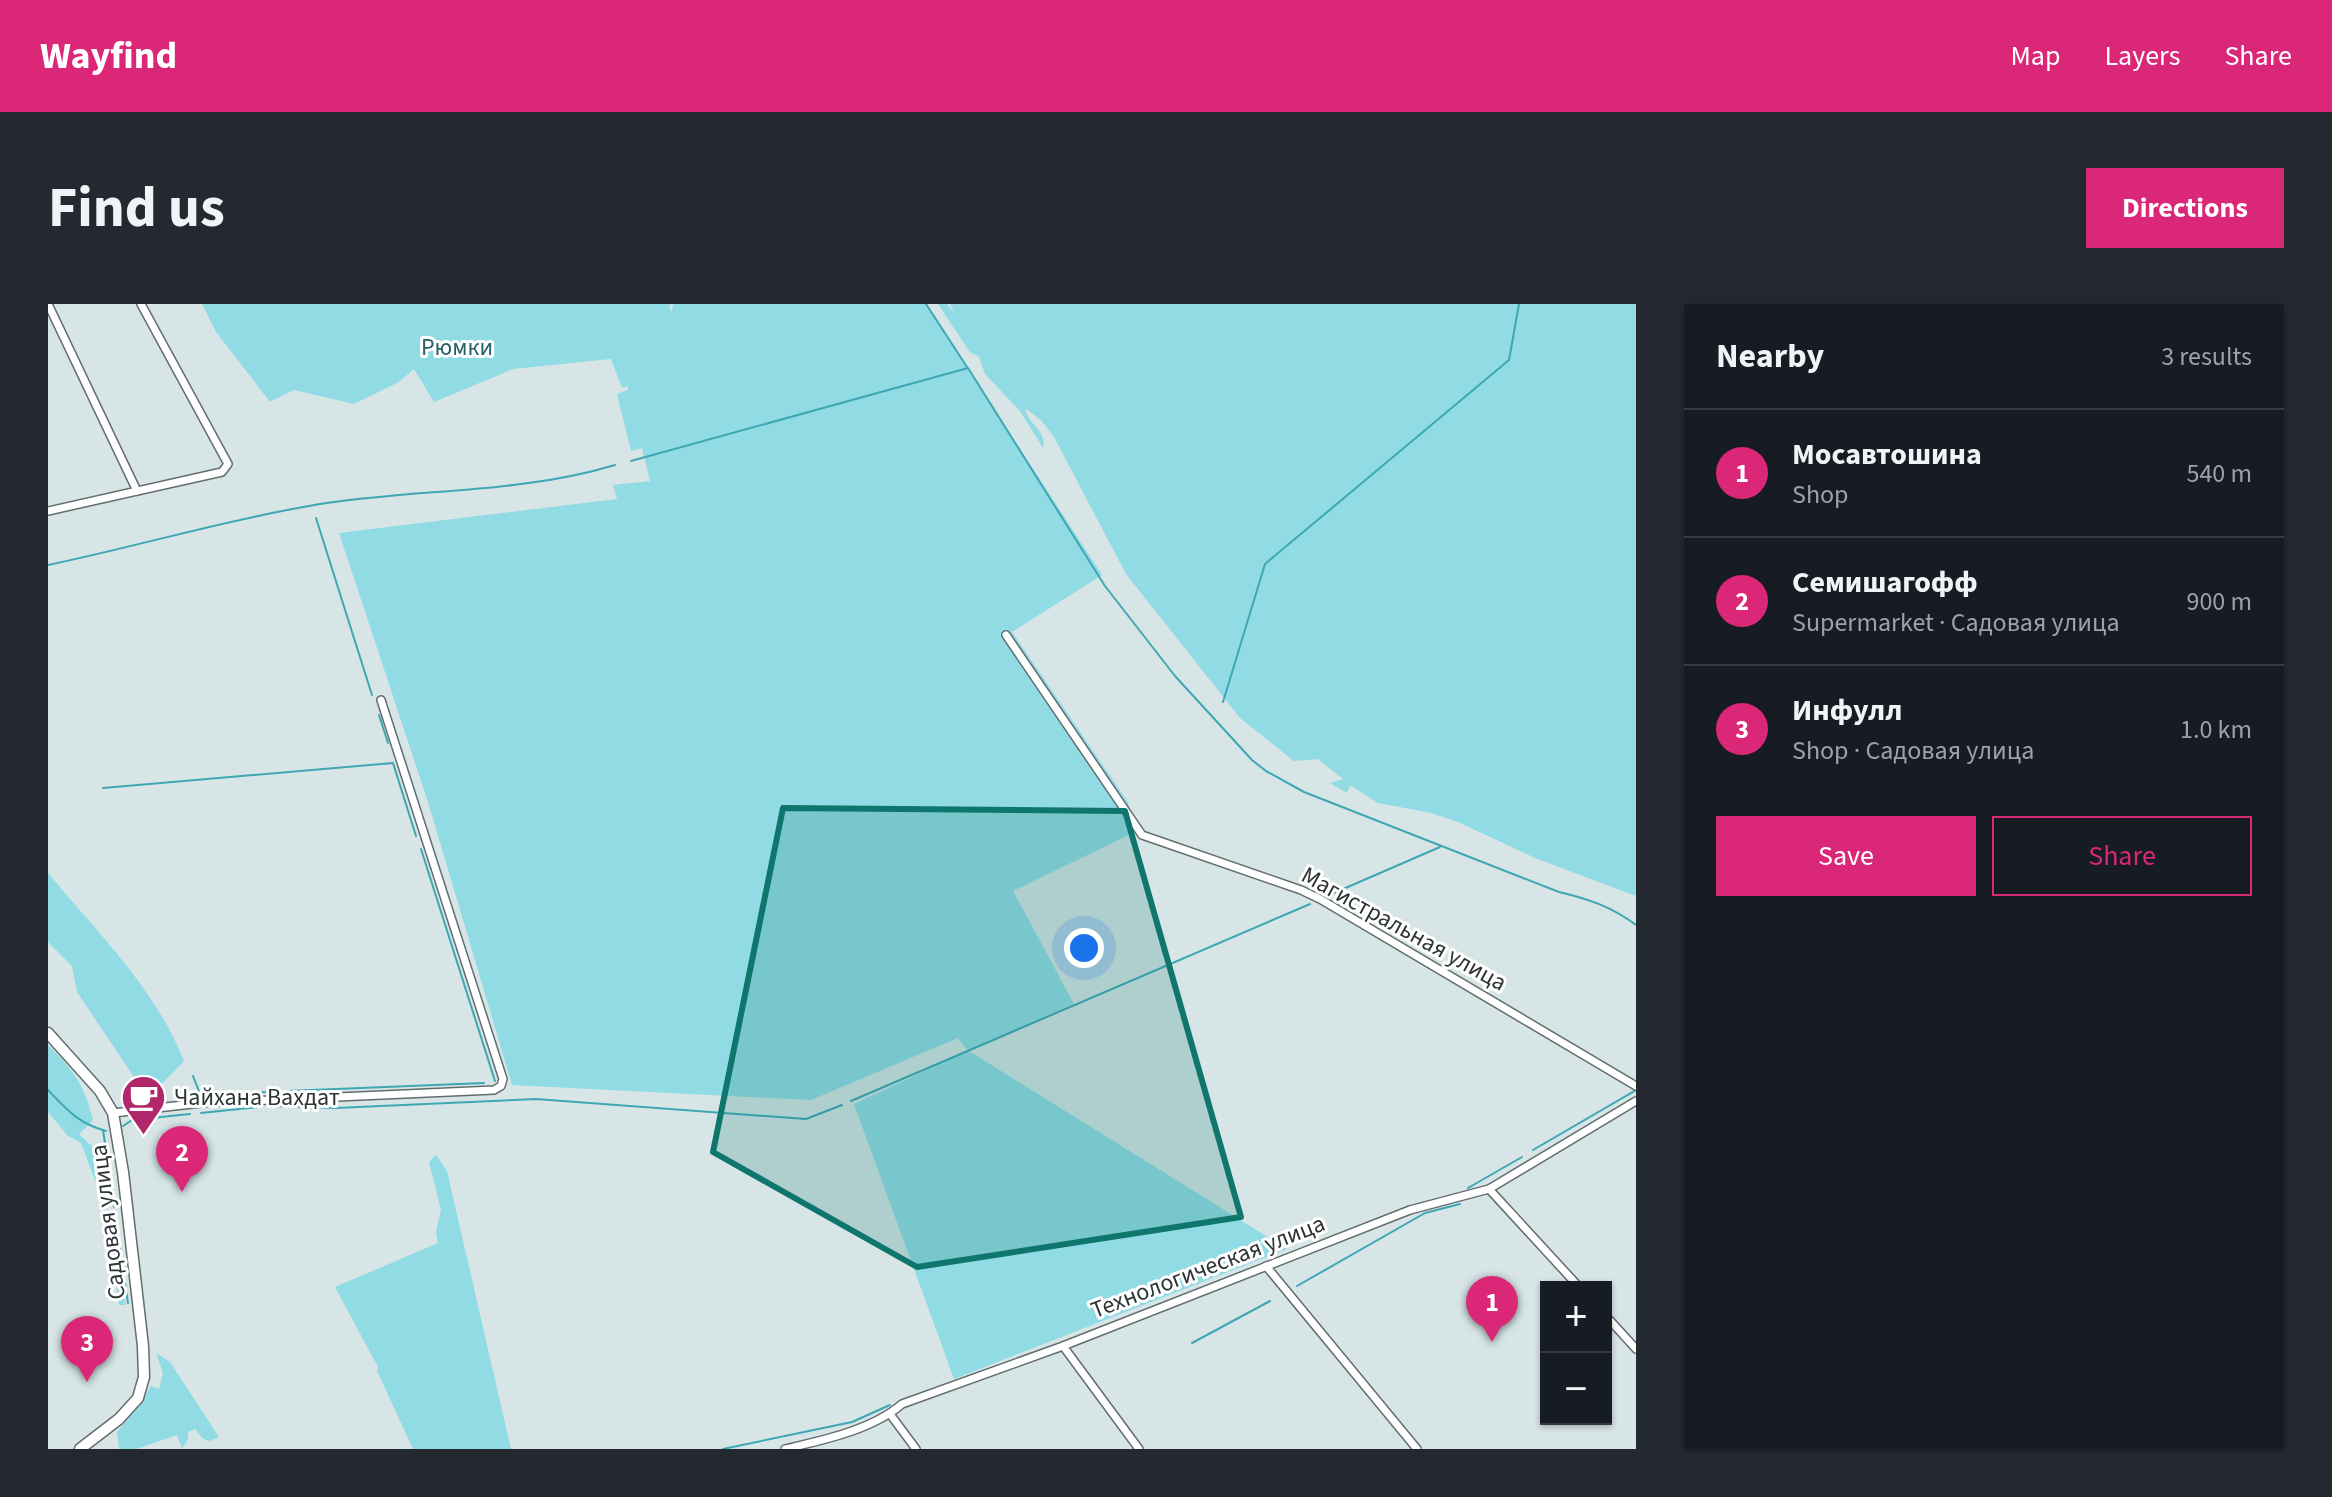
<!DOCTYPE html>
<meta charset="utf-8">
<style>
:root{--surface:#171b24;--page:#242831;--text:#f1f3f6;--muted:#9ea1a6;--line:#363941;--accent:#db2777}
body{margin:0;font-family:"Source Sans 3",sans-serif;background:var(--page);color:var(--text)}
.controls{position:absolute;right:24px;bottom:24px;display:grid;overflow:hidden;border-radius:0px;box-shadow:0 2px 6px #0004}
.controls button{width:72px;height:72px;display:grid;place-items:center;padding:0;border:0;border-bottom:2px solid var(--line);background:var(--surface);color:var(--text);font:40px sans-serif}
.you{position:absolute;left:1036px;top:644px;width:28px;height:28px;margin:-20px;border:6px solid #fff;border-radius:50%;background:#1a73e8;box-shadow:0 0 0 12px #1a73e833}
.badge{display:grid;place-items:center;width:52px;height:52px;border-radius:50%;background:var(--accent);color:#fff;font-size:26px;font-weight:700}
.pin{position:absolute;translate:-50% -66px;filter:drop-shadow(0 2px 4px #0008)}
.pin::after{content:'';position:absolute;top:42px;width:28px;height:24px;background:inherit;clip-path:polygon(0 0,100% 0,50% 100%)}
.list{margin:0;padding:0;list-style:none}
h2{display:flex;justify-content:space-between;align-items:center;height:104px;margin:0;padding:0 32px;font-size:34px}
h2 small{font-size:26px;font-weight:400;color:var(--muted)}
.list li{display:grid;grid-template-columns:52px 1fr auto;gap:24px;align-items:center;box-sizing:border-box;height:128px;padding:0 32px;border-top:2px solid var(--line)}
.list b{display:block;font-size:30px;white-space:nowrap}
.list p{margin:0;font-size:26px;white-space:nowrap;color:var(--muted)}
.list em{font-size:26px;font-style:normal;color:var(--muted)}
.actions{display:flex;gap:16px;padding:24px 32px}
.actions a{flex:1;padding:18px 0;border:2px solid var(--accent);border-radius:0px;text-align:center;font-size:28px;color:var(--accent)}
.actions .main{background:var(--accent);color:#fff}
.map{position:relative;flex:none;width:1588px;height:1145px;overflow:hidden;border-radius:0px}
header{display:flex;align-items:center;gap:48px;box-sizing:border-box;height:112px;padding:0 40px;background:var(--accent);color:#fff}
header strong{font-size:38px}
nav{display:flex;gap:44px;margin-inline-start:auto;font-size:28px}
.intro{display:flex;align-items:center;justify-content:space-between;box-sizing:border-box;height:192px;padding:0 48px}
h1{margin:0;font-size:56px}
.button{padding:20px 36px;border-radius:0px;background:var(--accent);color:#fff;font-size:28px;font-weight:700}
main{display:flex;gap:48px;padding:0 48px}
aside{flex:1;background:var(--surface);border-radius:0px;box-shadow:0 2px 6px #0004}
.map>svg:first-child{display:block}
.green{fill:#91dbe4}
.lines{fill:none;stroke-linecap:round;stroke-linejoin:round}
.stream{stroke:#3ea7b3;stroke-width:2}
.minor-casing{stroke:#616d6e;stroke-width:10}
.secondary-casing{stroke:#616d6e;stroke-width:13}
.minor{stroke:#fff;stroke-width:7}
.secondary{stroke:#fff;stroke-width:10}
.marked{fill:#0f766e;fill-opacity:0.2;stroke:#0f766e;stroke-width:6;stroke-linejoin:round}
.labels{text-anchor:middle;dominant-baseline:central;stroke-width:6;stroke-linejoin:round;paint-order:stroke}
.park-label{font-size:24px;fill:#276066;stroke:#fff}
.street-label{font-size:24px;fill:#2e3434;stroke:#fff}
.poi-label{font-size:24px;fill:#2e3434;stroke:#fff;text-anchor:start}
</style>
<header>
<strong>Wayfind</strong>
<nav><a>Map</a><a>Layers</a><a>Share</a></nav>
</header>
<div class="intro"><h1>Find us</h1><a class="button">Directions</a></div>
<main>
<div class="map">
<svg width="1588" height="1145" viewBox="0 0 1588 1145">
<rect width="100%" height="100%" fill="#d7e5e6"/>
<!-- green -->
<g class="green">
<path d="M154,0H623L621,2L624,8L625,0H878L1054,271L964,328L1080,498L1085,529L965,587L1026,700L921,747L1239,945L906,1075L806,800L920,747L910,734L763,796L464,781L380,498L291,229L569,195L565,181L602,177L594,144L583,147L569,90L580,86V82L574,84L563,55L465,65L386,98L366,65L351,78L306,100L246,86L222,98L168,28Z"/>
<path d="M890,0H899L906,9L902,0H1588V592L1487,554L1410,518L1383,509L1330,499L1302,481L1299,489L1282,479L1295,475L1270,455L1246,457L1192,414L1078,270L1006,133L993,116L977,104C980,121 999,126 995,144L972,107L937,70L931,53L922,48Z"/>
<path d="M0,569C49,628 107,684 136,757L100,794L29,688L24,662L0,638Z"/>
<path d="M0,741C26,767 36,780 45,816L31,830L50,848L55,874L53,878L48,879L33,839L20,832L0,808Z"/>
<path d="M388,851L399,867L463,1145H365L329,1067L330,1063L287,983L390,939L388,928L393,906L381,858Z"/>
<path d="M66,920L72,979L78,1001H71L60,925Z"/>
<path d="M108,1049L122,1058L171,1133L162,1137L155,1135L147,1125L140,1128V1136L134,1144L129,1131L88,1145H71L69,1128L91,1102L103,1082L111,1085L115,1069Z"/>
</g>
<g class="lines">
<!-- stream -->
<g class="stream">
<path d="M878,0L919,63"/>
<path d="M583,157L920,64L1057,282L1127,372L1204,456L1218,467L1256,488L1511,588C1541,595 1564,603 1588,621"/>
<path d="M268,214L324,391"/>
<path d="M0,261C87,243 173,217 261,202C362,184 468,191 567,161"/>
<path d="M1175,398L1217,260L1461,56L1471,0"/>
<path d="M331,411L340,439"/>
<path d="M55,484L345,459L368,532"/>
<path d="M373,545L447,777"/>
<path d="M1279,592L1392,543"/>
<path d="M145,772L152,790L227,788"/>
<path d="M0,786C20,807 30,819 58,827"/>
<path d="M239,787L436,779"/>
<path d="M803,797L1262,600"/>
<path d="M223,802L288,804L488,795L758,815L794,801"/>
<path d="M153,809L210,803"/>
<path d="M75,822L84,816L142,810"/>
<path d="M55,826L63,879"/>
<path d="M1485,846L1588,786"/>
<path d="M1420,884L1474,853"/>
<path d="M64,885L66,903"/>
<path d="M67,911L80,999"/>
<path d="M1249,982L1377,909L1412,900"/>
<path d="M1144,1039L1222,997"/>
<path d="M675,1145L804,1118L842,1101"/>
</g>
<defs>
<g id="minor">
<path d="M0,0L89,187"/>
<path d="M0,207L174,168L180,160L93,0"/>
<path d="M958,331L1094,531L1253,586L1272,595L1588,782"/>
<path d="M65,809L153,799L446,786L453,782L455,775L333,396"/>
<path d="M1441,885L1531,983"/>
<path d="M1218,962L1369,1145"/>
<path d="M1558,1012L1588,1045"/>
<path d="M1015,1042L1091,1145"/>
<path d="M842,1110L868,1145"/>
<path d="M737,1145C775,1136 824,1126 854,1100L1015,1042L1362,906L1441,885L1588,797"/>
</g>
<path id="secondary" d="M0,729L52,787L65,809L75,868L95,1042L96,1073L90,1094L71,1115L32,1145"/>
</defs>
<!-- minor casing -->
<use href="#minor" class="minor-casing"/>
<!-- secondary casing -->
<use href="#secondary" class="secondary-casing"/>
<!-- minor -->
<use href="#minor" class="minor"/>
<!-- secondary -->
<use href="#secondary" class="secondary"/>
</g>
<!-- marked area -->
<path class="marked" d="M735,504L1077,507L1193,913L869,963L665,848Z"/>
<!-- icons -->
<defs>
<symbol id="cafe-pin" viewBox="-11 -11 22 30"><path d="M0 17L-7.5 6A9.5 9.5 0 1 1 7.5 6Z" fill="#b0286b" stroke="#fff"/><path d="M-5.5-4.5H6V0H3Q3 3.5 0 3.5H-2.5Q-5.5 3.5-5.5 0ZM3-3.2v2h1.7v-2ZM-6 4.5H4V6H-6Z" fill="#fff"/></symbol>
</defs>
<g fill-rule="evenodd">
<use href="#cafe-pin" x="70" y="768" width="51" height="69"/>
</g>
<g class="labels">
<!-- park labels -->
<g class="park-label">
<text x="409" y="43">Рюмки</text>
</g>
<!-- street labels -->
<g class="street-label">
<text transform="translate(1356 625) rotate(29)">Магистральная улица</text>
<text transform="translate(60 918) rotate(-97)">Садовая улица</text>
<text transform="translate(1160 963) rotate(-21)">Технологическая улица</text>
</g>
<!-- poi labels -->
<g class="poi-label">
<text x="126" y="793">Чайхана Вахдат</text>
</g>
</g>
</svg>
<div class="controls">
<button>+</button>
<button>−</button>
</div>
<div class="you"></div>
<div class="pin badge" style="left:1444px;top:1038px">1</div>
<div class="pin badge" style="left:134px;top:888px">2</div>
<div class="pin badge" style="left:39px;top:1078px">3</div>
</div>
<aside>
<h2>Nearby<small>3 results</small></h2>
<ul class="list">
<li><span class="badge">1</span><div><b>Мосавтошина</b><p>Shop</p></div><em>540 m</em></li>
<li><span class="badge">2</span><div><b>Семишагофф</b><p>Supermarket · Садовая улица</p></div><em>900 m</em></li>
<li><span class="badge">3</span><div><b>Инфулл</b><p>Shop · Садовая улица</p></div><em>1.0 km</em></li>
</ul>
<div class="actions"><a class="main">Save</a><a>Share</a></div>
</aside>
</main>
